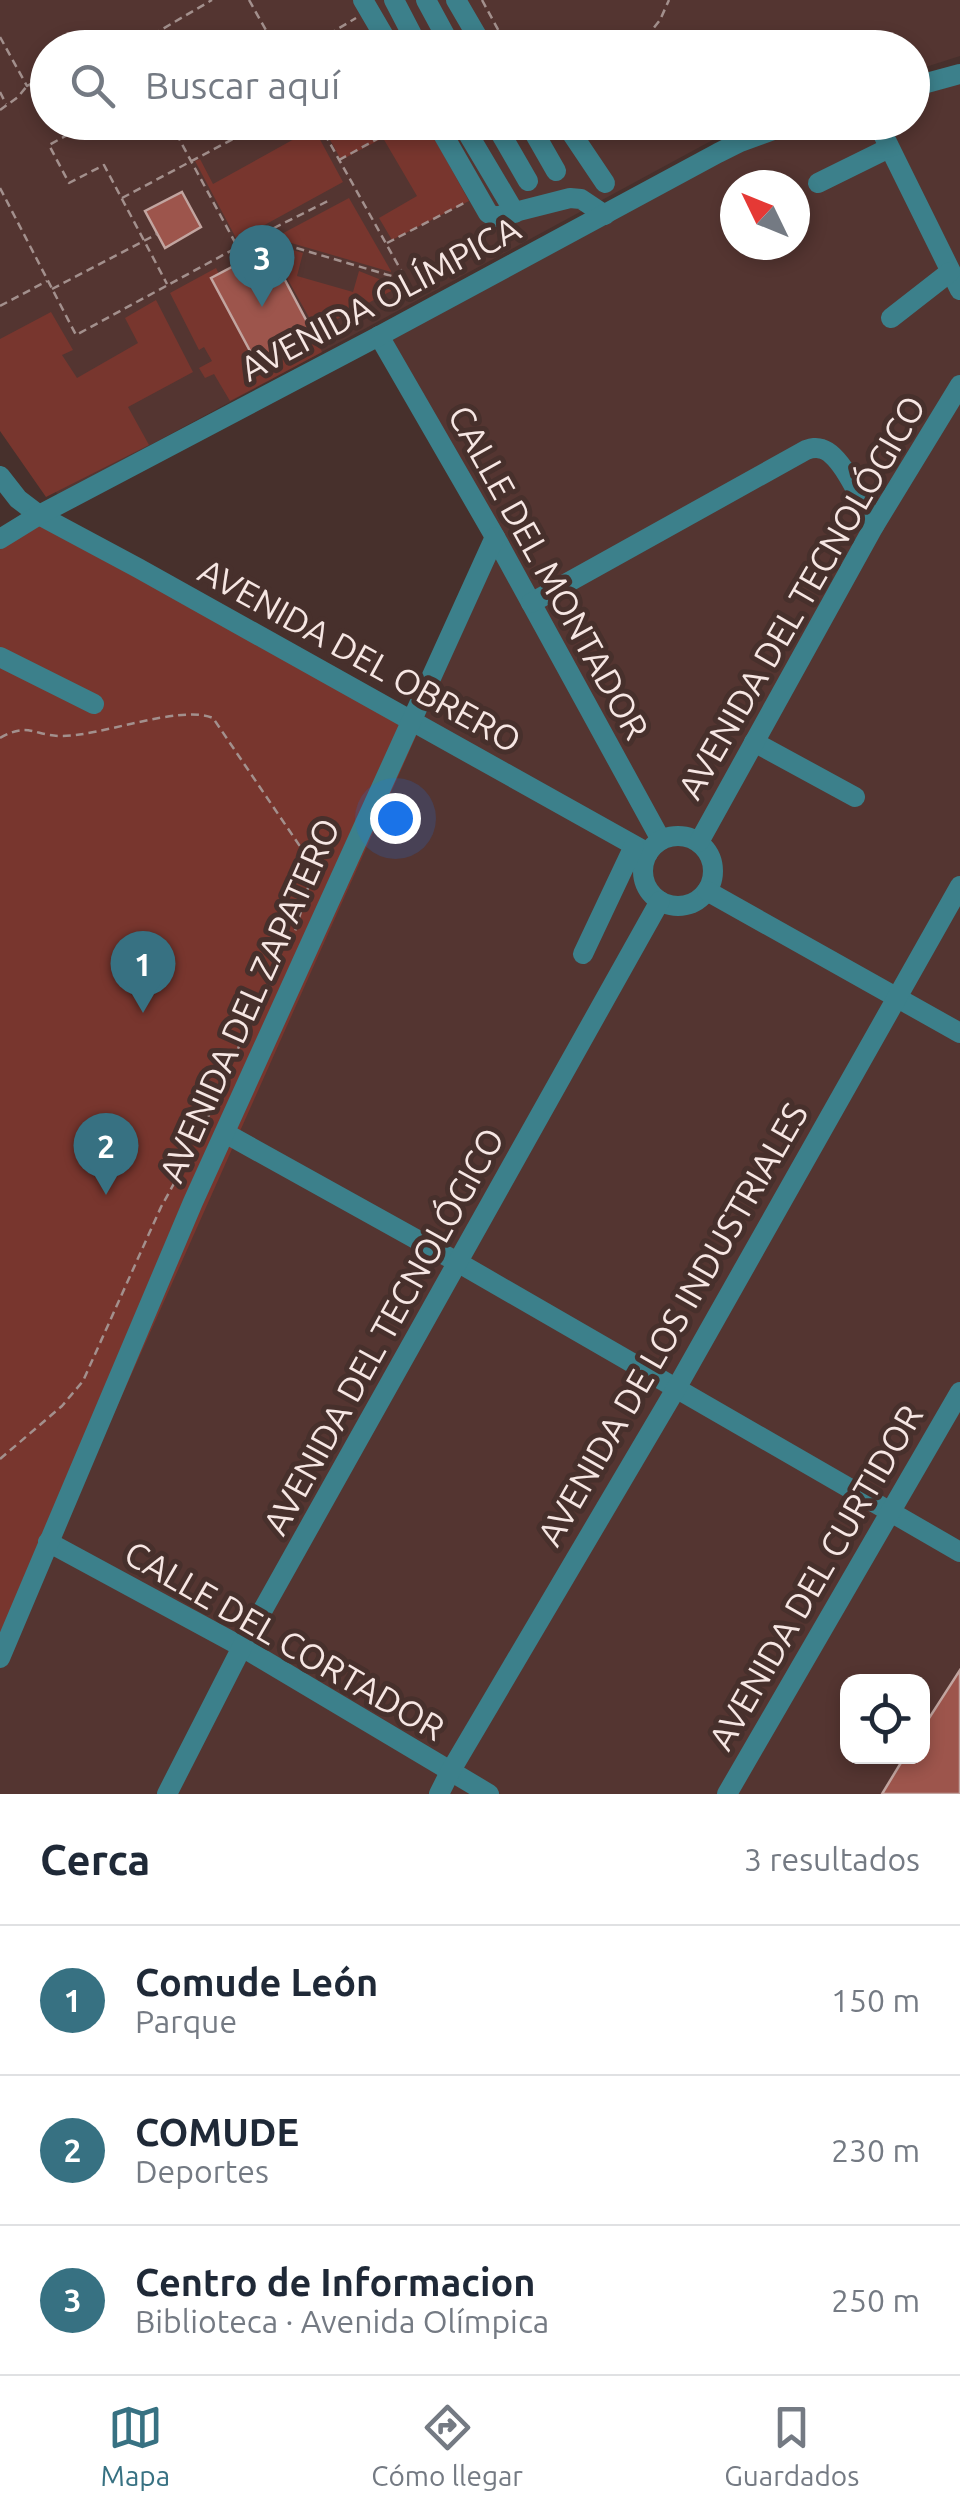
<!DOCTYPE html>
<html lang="es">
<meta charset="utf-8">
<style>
:root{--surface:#fff;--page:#f2f2f3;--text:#1f2937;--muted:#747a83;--line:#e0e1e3;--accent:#377182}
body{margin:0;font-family:Ubuntu,sans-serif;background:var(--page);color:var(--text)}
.controls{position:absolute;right:30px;bottom:30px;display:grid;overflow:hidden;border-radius:20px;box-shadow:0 5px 15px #0003}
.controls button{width:90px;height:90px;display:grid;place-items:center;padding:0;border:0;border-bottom:2px solid var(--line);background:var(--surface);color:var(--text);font:50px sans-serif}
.compass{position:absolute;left:720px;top:170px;width:90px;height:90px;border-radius:50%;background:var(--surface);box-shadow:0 5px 15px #0003;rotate:313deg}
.you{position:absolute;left:395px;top:818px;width:35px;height:35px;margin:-25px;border:8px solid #fff;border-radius:50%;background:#1a73e8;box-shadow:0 0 0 15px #1a73e833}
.badge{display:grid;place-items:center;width:65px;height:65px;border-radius:50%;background:var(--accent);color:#fff;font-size:32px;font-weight:700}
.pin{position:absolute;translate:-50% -82px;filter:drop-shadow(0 2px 5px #0008)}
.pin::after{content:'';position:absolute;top:52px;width:35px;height:30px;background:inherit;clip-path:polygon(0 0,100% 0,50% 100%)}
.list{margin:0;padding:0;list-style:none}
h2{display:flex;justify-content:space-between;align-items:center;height:130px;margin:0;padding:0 40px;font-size:42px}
h2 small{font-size:32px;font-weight:400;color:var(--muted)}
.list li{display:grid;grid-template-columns:65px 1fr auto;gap:30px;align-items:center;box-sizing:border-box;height:150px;padding:0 40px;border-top:2px solid var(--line)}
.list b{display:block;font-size:38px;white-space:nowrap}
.list p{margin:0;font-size:32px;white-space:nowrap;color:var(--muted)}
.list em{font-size:32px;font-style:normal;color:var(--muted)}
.icon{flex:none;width:55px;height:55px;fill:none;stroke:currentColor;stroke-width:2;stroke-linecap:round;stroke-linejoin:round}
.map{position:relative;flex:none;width:960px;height:1794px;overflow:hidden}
.search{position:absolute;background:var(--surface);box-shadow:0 5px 15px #0003;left:30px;right:30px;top:30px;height:110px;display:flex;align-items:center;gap:25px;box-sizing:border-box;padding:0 35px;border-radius:55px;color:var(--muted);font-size:38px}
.sheet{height:580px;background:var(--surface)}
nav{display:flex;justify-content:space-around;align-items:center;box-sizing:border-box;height:140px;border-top:2px solid var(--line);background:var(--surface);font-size:28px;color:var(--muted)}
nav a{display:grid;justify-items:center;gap:5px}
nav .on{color:var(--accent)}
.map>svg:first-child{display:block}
.built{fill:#543531;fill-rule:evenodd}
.green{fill:#78362e}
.building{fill:#9d554c;stroke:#c2a5a0;stroke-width:2.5}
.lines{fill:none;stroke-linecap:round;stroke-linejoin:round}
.path{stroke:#a3908d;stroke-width:2.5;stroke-dasharray:8 5;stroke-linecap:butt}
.minor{stroke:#3c808b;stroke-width:20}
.labels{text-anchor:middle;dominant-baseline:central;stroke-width:10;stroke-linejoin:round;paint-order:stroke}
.street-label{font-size:35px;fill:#f6e6e3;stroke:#47302c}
</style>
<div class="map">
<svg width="960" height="1794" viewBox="0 0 960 1794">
<rect width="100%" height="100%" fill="#47302c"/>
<!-- built -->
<g class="built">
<path d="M0,0H960V56L913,71L912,48H48V122L744,123L58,495L0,415Z"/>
<path d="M960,82V1794H0V1663L423,721L498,533L389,337L756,136L806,123L912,122L913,94ZM735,185H795V245H735ZM848,1682H922V1756H848Z"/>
</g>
<!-- green -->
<g class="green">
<path d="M287,123H311L343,182L237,240L195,161L200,159L213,184L296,138Z"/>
<path d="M321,123H426L469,201L392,240L379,218L417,196L383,138L341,160Z"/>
<path d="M349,198L391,271V272L274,238Z"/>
<path d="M267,242L303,253L297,276L353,292L359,271L399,287L316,330Z"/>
<path d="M216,268L219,274L211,279L257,364L314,335L322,352L230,401L214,374L205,378L199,368L212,361L204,347L199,350L170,293Z"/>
<path d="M156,300L193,372L128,407L149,445L46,497L0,431V339L51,312L73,350L62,355L77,378L138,343L125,318Z"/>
<path d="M40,525L423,721L0,1669V548Z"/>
</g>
<!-- building -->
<g class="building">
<path d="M182,192L201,227L165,248L145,211Z"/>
<path d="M268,248L314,335L257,364L211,278Z"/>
<path d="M960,1670V1794H882L905,1756H922V1729Z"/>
</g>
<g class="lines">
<!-- path -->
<g class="path">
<path d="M249,0L276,48"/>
<path d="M482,0L508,48"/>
<path d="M0,37L27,86L48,74"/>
<path d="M95,48L106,41L116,48"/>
<path d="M130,48L212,0"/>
<path d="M240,48L265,34"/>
<path d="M306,48L356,18"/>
<path d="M541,48L543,46"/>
<path d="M638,48L660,20L669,0"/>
<path d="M0,92L6,104"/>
<path d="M0,110L18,97L27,86L48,87"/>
<path d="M66,122L69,134L89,122"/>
<path d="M170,122L237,246"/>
<path d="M318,122L412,290"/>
<path d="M69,134L49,145L69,183L104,165L167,284"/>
<path d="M339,160L408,122"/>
<path d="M0,188L76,335L258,236L330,200"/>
<path d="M122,198L265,122"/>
<path d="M259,237L405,280"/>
<path d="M387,243L464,203"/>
<path d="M52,289L157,234"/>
<path d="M0,306L47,281"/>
<path d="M0,738C28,722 33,735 60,736C99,737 180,704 213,718L312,864L313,871L294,935"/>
<path d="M0,1459L62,1406L83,1381L161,1207L197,1142L244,1035L257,1013L261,1009"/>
</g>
<!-- minor -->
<g class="minor">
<path d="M363,0L391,48"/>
<path d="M394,0L419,48"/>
<path d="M426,0L452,48"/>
<path d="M456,0L484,48"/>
<path d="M912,87L960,74"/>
<path d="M436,122L488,213L495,217L570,198L581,199L605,215"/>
<path d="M461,122L515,213"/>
<path d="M494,122L528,181"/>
<path d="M528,122L556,171"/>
<path d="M564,122L605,183"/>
<path d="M877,122L960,290"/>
<path d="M818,183L889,148"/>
<path d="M891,318L950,272"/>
<path d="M379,336L495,537L661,840"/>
<path d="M0,476L18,499L39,515L138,568L648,853"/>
<path d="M0,539L39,515L379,336L718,153L740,142L795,122"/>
<path d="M531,603L806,450C812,448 816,447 822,449C843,455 864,507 874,526"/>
<path d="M0,657L94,704"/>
<path d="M754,742L855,797"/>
<circle cx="678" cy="871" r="35"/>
<path d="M699,842L874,526L960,385"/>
<path d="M707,891L960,1033"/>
<path d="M583,954L634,846"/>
<path d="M225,1133L459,1263L960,1552"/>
<path d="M48,1542L242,1647L489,1794"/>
<path d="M0,1658L193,1202L495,537"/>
<path d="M167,1794L242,1647L660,901"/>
<path d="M439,1794L450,1772L677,1387L960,886"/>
<path d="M727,1794L960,1392"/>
</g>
</g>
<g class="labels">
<!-- street labels -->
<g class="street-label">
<text transform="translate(380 298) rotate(-28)">AVENIDA OLÍMPICA</text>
<text transform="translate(549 572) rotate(61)">CALLE DEL MONTADOR</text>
<text transform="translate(801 597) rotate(-60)">AVENIDA DEL TECNOLÓGICO</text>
<text transform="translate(360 655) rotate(29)">AVENIDA DEL OBRERO</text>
<text transform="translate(249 1000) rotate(-66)">AVENIDA DEL ZAPATERO</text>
<text transform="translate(672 1324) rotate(-60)">AVENIDA DE LOS INDUSTRIALES</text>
<text transform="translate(383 1331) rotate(-61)">AVENIDA DEL TECNOLÓGICO</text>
<text transform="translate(815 1577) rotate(-60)">AVENIDA DEL CURTIDOR</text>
<text transform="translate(285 1640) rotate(30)">CALLE DEL CORTADOR</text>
</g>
</g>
</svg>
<div class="controls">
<button><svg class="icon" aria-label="locate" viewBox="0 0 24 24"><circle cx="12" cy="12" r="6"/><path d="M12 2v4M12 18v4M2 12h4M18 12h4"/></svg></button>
</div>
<svg class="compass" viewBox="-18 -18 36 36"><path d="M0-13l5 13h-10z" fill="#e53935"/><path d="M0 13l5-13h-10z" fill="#747a83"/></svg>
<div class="you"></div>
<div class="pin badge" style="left:143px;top:1013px">1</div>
<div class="pin badge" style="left:106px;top:1195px">2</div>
<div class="pin badge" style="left:262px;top:307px">3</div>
<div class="search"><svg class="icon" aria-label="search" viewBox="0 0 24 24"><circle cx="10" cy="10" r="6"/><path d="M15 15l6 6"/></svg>Buscar aquí</div>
</div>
<section class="sheet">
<h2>Cerca<small>3 resultados</small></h2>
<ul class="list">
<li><span class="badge">1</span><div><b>Comude León</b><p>Parque</p></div><em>150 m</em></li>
<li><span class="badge">2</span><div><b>COMUDE</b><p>Deportes</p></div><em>230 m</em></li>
<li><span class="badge">3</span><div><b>Centro de Informacion</b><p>Biblioteca · Avenida Olímpica</p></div><em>250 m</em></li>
</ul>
</section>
<nav>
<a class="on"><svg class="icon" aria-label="map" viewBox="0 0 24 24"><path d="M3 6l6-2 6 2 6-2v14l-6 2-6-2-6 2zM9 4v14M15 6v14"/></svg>Mapa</a>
<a><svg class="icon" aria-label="directions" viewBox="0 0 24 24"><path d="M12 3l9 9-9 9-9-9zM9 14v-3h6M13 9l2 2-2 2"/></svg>Cómo llegar</a>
<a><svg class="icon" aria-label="saved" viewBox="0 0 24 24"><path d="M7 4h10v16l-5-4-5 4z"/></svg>Guardados</a>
</nav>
